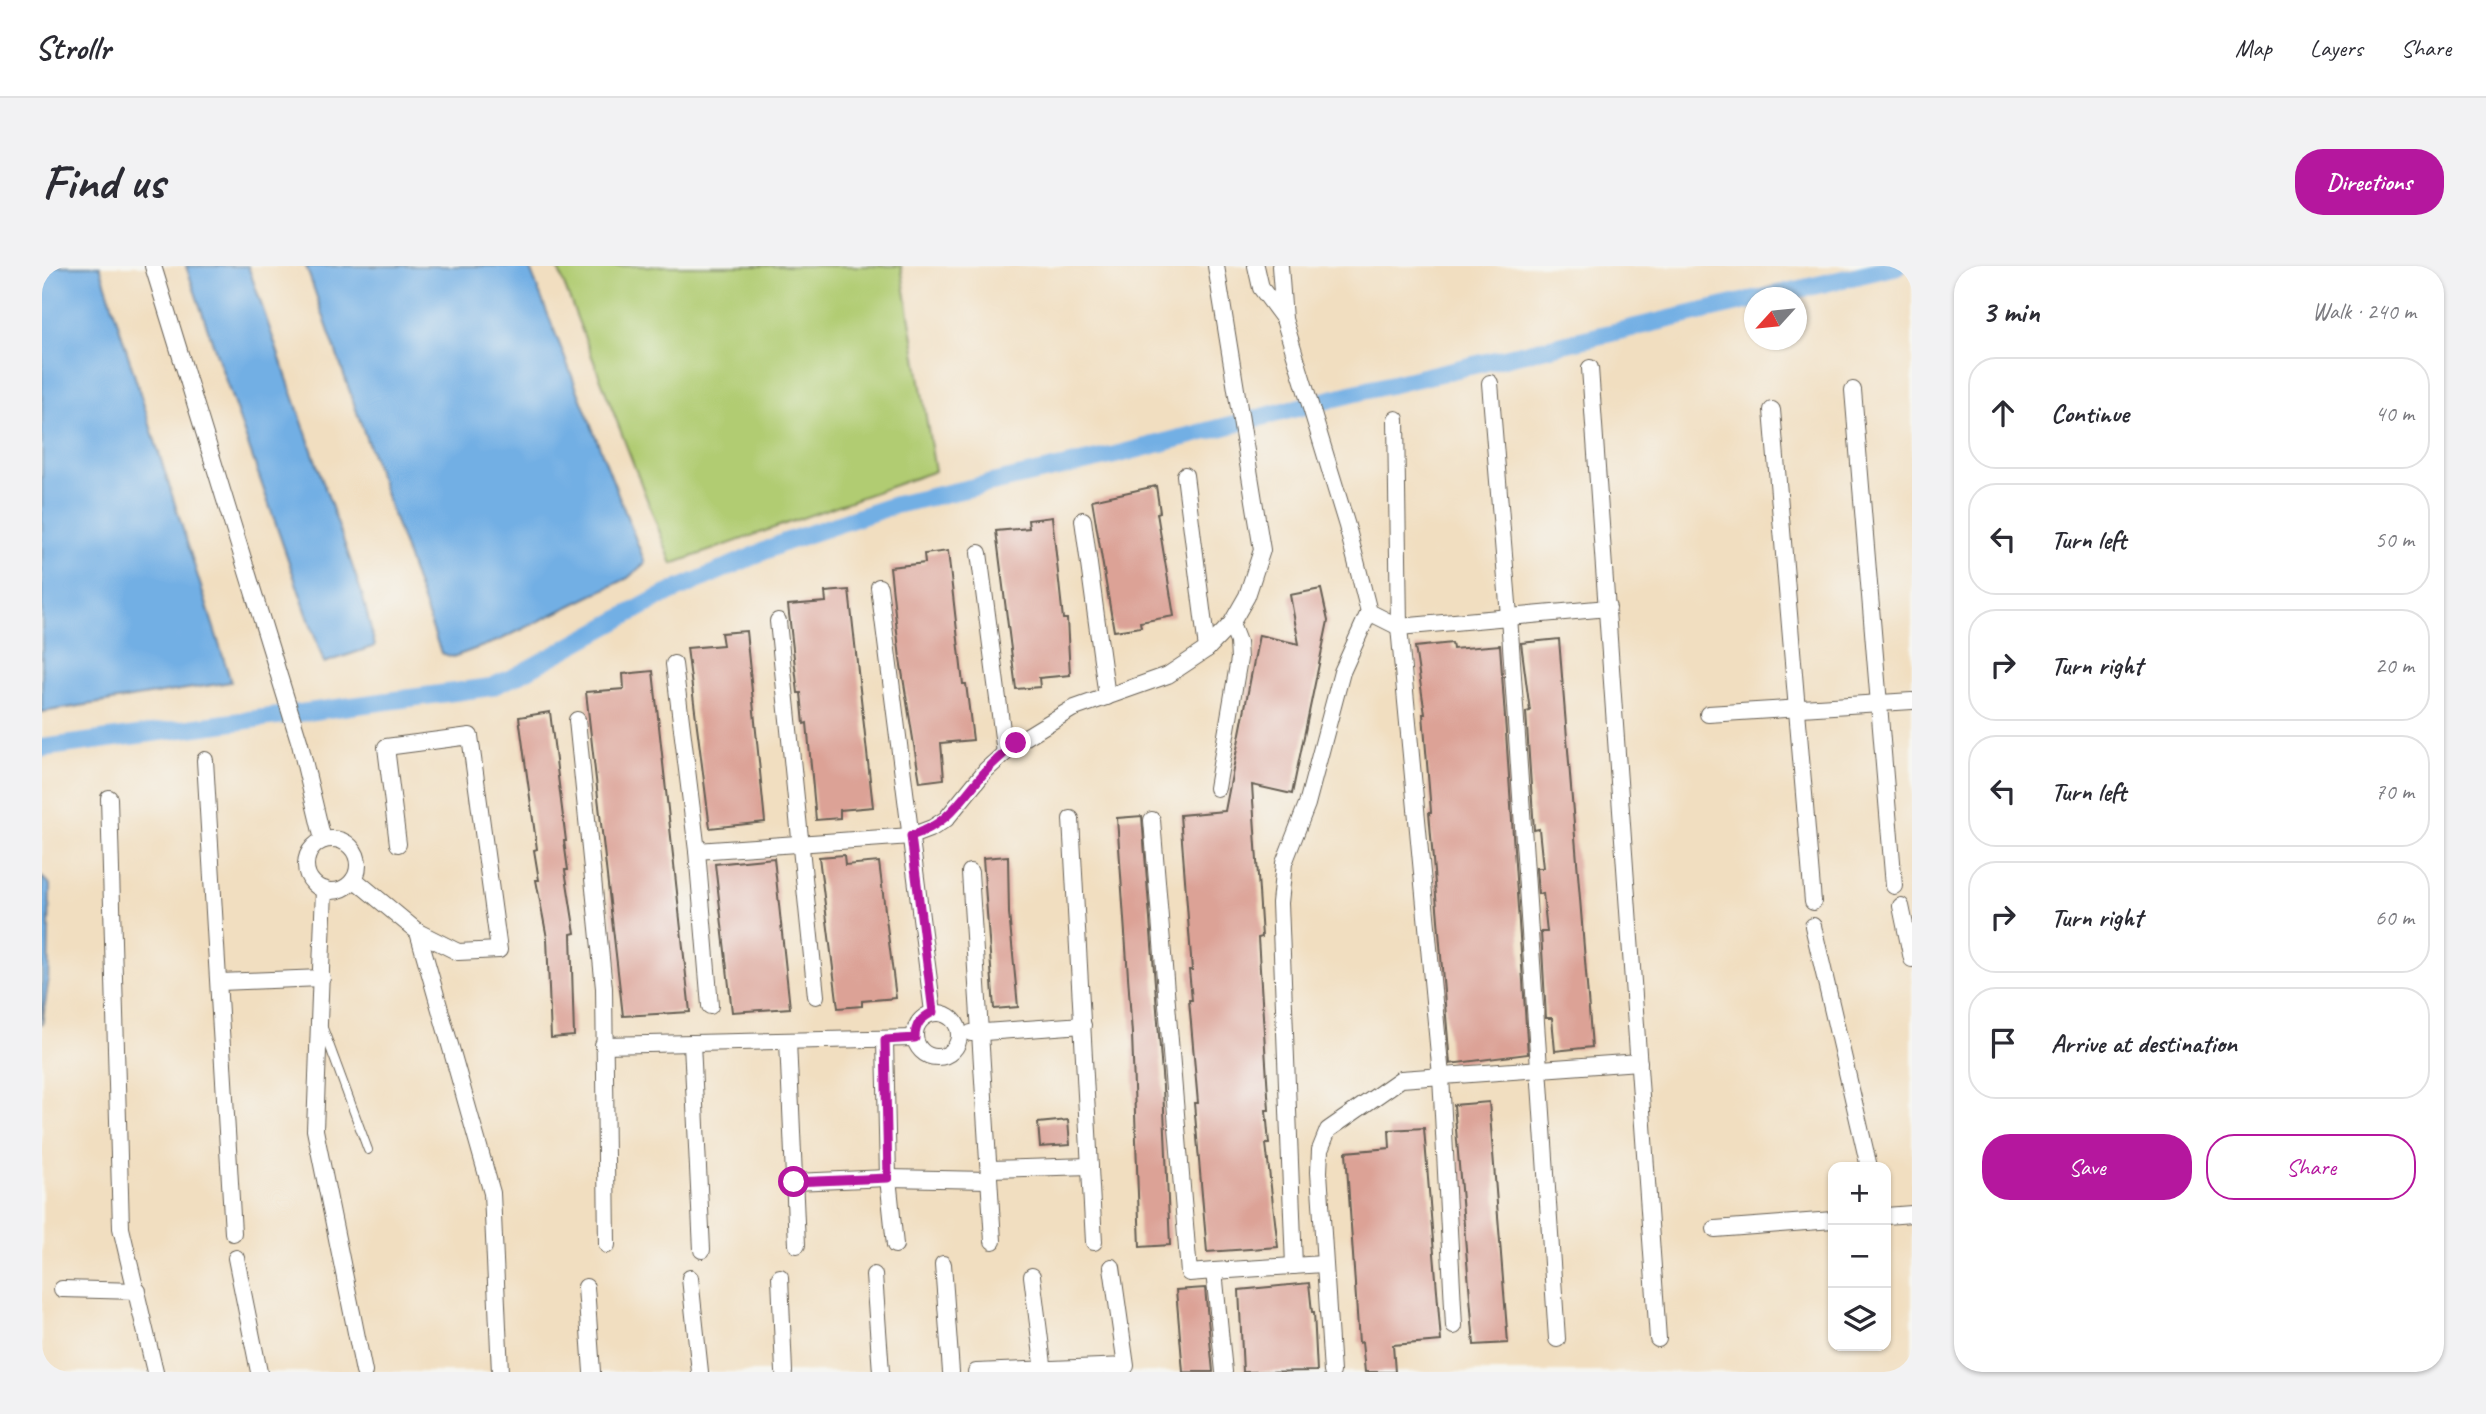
<!DOCTYPE html>
<meta charset="utf-8">
<style>
:root{--surface:#fff;--page:#f2f2f3;--text:#2b2b33;--muted:#7c7c81;--line:#e1e1e2;--accent:#b5179e}
body{margin:0;font-family:Caveat,sans-serif;background:var(--page);color:var(--text)}
.controls{position:absolute;right:21px;bottom:21px;display:grid;overflow:hidden;border-radius:14px;box-shadow:0 2px 5px #0004}
.controls button{width:63px;height:63px;display:grid;place-items:center;padding:0;border:0;border-bottom:2px solid var(--line);background:var(--surface);color:var(--text);font:35px sans-serif}
.compass{position:absolute;left:1702px;top:21px;width:63px;height:63px;border-radius:50%;background:var(--surface);box-shadow:0 2px 5px #0004;rotate:243deg}
.stop{position:absolute;width:21px;height:21px;margin:-16px;border:5px solid #b5179e;border-radius:50%;background:#fff}
.stop.end{background:#b5179e;border-color:#fff;box-shadow:0 2px 7px #0008}
.list{margin:0;padding:0;list-style:none}
h2{display:flex;justify-content:space-between;align-items:center;height:91px;margin:0;padding:0 28px;font-size:30px}
h2 small{font-size:23px;font-weight:400;color:var(--muted)}
.list li{display:grid;grid-template-columns:46px 1fr auto;gap:21px;align-items:center;box-sizing:border-box;height:112px;margin:0 14px 14px;padding:0 14px;border:2px solid var(--line);border-radius:28px}
.list b{display:block;font-size:26px;white-space:nowrap}
.list em{font-size:23px;font-style:normal;color:var(--muted)}
.actions{display:flex;gap:14px;padding:21px 28px}
.actions a{flex:1;padding:16px 0;border:2px solid var(--accent);border-radius:28px;text-align:center;font-size:24px;color:var(--accent)}
.actions .main{background:var(--accent);color:#fff}
.icon{flex:none;width:38px;height:38px;fill:none;stroke:currentColor;stroke-width:2;stroke-linecap:round;stroke-linejoin:round}
.map{position:relative;flex:none;width:1870px;height:1106px;overflow:hidden;border-radius:28px}
header{display:flex;align-items:center;gap:42px;box-sizing:border-box;height:98px;padding:0 35px;background:var(--surface);border-bottom:2px solid var(--line)}
header strong{font-size:33px}
nav{display:flex;gap:38px;margin-inline-start:auto;font-size:24px}
.intro{display:flex;align-items:center;justify-content:space-between;box-sizing:border-box;height:168px;padding:0 42px}
h1{margin:0;font-size:49px}
.button{padding:18px 32px;border-radius:28px;background:var(--accent);color:#fff;font-size:24px;font-weight:700}
main{display:flex;gap:42px;padding:0 42px}
aside{flex:1;background:var(--surface);border-radius:28px;box-shadow:0 2px 5px #0004}
.map>svg:first-child{display:block}
.green{fill:#b1cc72;stroke:#667447;stroke-width:2}
.water{fill:#72afe4;stroke:#476680;stroke-width:2}
.lines{fill:none;stroke-linecap:round;stroke-linejoin:round}
.canal{stroke:#72afe4;stroke-width:18}
.building{fill:#dca296}
.lane-casing{stroke:#676055;stroke-width:10}
.street-casing{stroke:#676055;stroke-width:18}
.lane{stroke:#fff;stroke-width:8}
.street{stroke:#fff;stroke-width:16}
.route{stroke:#b5179e;stroke-width:9}
</style>
<header>
<strong>Strollr</strong>
<nav><a>Map</a><a>Layers</a><a>Share</a></nav>
</header>
<div class="intro"><h1>Find us</h1><a class="button">Directions</a></div>
<main>
<div class="map">
<svg width="1870" height="1106" viewBox="0 0 1870 1106">
<rect width="100%" height="100%" fill="#f6f6f2"/>
<filter id="ink" filterUnits="userSpaceOnUse"><feTurbulence type="fractalNoise" baseFrequency=".0143" numOctaves="2"/><feDisplacementMap in="SourceGraphic" scale="14" xChannelSelector="R" yChannelSelector="G"/><feConvolveMatrix kernelMatrix="1 2 1 2 8 2 1 2 1" color-interpolation-filters="sRGB"/></filter>
<filter id="wash" filterUnits="userSpaceOnUse"><feTurbulence type="fractalNoise" baseFrequency=".00686" numOctaves="4" result="noise"/><feDisplacementMap in="SourceGraphic" scale="28" xChannelSelector="R" yChannelSelector="G"/><feGaussianBlur stdDeviation="1.57" result="paint"/><feColorMatrix in="noise" values="0 0 0 0 0 0 0 0 0 0 0 0 0 0 0 0 0 1.4 0 .05"/><feComposite in="paint" operator="in"/></filter>
<g filter="url(#wash)">
<rect width="100%" height="100%" fill="#f1dec0"/>
<!-- green -->
<path class="green" d="M515,0H859L893,205L630,298Z"/>
<!-- water -->
<g class="water">
<path d="M0,0H58L189,416L0,446Z"/>
<path d="M144,0H206L320,328L333,380L282,397Z"/>
<path d="M264,0H487L603,297L586,312L458,374L411,391L399,387Z"/>
<path d="M0,611L8,619L6,717L0,759Z"/>
</g>
<g class="lines">
<!-- canal -->
<g class="canal">
<path d="M1720,32L1856,0"/>
<path d="M0,482L449,421L474,410L616,332L743,276L853,239L1073,189L1313,127L1713,33"/>
</g>
</g>
<g id="blocks">
<!-- building -->
<g class="building">
<path d="M1114,220L1118,246L1115,247L1132,350L1098,356L1099,361L1072,365L1050,234Z"/>
<path d="M1010,251L1021,353H1025L1028,409L997,412L998,421L974,423L954,265L987,262L986,254Z"/>
<path d="M906,285L921,418H924L931,474L899,477L902,513L878,516L858,393L848,301L883,297L882,288Z"/>
<path d="M1279,323L1286,355L1250,528L1210,519L1220,671L1216,672L1227,844H1224L1227,878H1224L1236,981L1165,986L1152,837H1156L1147,734H1150L1147,704H1150L1138,549L1183,545L1217,369L1257,378L1248,329Z"/>
<path d="M807,324L831,541L798,544V552L774,554L765,457L762,458L759,427H756L746,339L784,336L783,326Z"/>
<path d="M704,365L723,556L668,562L645,382L681,379L679,367Z"/>
<path d="M1517,373L1550,781L1513,785L1510,752H1504L1499,666H1505L1501,627L1496,628L1494,602H1501L1497,563L1492,564L1484,446L1488,445L1479,377Z"/>
<path d="M1410,377L1411,383L1458,379L1486,788L1408,798L1387,546H1389L1381,448H1383L1373,381Z"/>
<path d="M611,405L648,746L581,750L544,426L582,423L581,408Z"/>
<path d="M508,446L524,575H522L526,604H523L533,667L529,668L532,770L509,772L505,672L494,614H497L492,584L495,583L477,451Z"/>
<path d="M1100,550L1121,821L1128,979L1098,981L1090,768L1075,552Z"/>
<path d="M802,589L803,599L837,596L854,732L820,735V740L796,742L777,591Z"/>
<path d="M966,590L967,647L976,741L952,743L941,592Z"/>
<path d="M732,592L748,742L690,746L673,598Z"/>
<path d="M1447,836L1466,1077L1432,1079L1412,839Z"/>
<path d="M1026,854L1028,879L998,881L996,857Z"/>
<path d="M1382,862L1399,1075L1351,1079L1353,1106H1323L1320,1076L1317,1077L1304,886L1348,882L1347,864Z"/>
<path d="M1267,1017L1270,1046H1272L1275,1105L1201,1106L1197,1024Z"/>
<path d="M1163,1022L1171,1106H1141L1134,1024Z"/>
</g>
</g>
</g>
<g filter="url(#ink)">
<use href="#blocks" fill-opacity="0" stroke="#676055" stroke-width="2"/>
<g class="lines">
<defs>
<path id="lane" d="M281,762L326,884"/>
<g id="street">
<path d="M111,0L258,478L281,574"/>
<path d="M1214,0L1219,22L1242,53"/>
<path d="M1238,0L1242,53L1305,260L1327,346L1357,361L1566,342"/>
<path d="M1548,102L1616,1073"/>
<path d="M1448,117L1467,350L1515,1073"/>
<path d="M1811,124L1852,620"/>
<path d="M1730,144L1771,636"/>
<path d="M1354,153L1357,361L1399,810L1412,1060"/>
<path d="M1143,209L1165,383"/>
<path d="M1041,254L1065,431"/>
<path d="M937,287L963,487"/>
<path d="M837,321L891,746"/>
<path d="M736,355L774,730"/>
<path d="M632,398L655,585L668,740"/>
<path d="M1666,448L1870,435"/>
<path d="M535,454L562,722L565,979"/>
<path d="M163,494L191,967"/>
<path d="M1175,522L1197,393L1196,376L1189,358"/>
<path d="M67,532L79,962L113,1106"/>
<path d="M1029,553L1052,976"/>
<path d="M1110,554L1147,1007L1172,1005L1182,1106"/>
<circle cx="290" cy="599" r="26"/>
<path d="M356,578L344,481L428,470L457,684L416,686L376,666"/>
<path d="M655,585L869,570L890,562L904,553L944,504L974,477L1000,461L1030,443L1126,409L1165,383L1189,358L1205,330L1220,284L1174,0"/>
<path d="M928,606L951,975"/>
<path d="M312,613L376,666L450,927L458,1106"/>
<path d="M282,623L273,864L322,1106"/>
<path d="M1859,640L1870,693"/>
<path d="M1771,660L1827,901"/>
<path d="M178,716L280,712"/>
<circle cx="895" cy="769" r="22"/>
<path d="M929,767L1041,759"/>
<path d="M843,774L846,912L853,979"/>
<path d="M746,775L755,979"/>
<path d="M650,777L660,984"/>
<path d="M561,779L873,772"/>
<path d="M947,903L1048,900"/>
<path d="M752,916L846,912L947,914"/>
<path d="M1844,950L1870,948"/>
<path d="M1673,963L1791,954"/>
<path d="M194,992L217,1106"/>
<path d="M901,998L909,1106"/>
<path d="M1252,1000L1238,637L1242,597L1265,538L1300,406L1327,346"/>
<path d="M1172,1005L1281,998"/>
<path d="M832,1009L839,1106"/>
<path d="M990,1010L1002,1106"/>
<path d="M738,1011L742,1106"/>
<path d="M648,1012L658,1106"/>
<path d="M544,1021L550,1106"/>
<path d="M20,1023L96,1025"/>
<path d="M934,1106L1084,1100L1070,1001"/>
<path d="M1290,1106L1277,906L1278,884L1286,864L1359,813L1597,796"/>
</g>
</defs>
<!-- lane casing -->
<use href="#lane" class="lane-casing"/>
<!-- street casing -->
<use href="#street" class="street-casing"/>
<!-- lane -->
<use href="#lane" class="lane"/>
<!-- street -->
<use href="#street" class="street"/>
</g>
</g>
<g class="lines" filter="url(#ink)">
<!-- route -->
<path class="route" d="M752,916L846,912L843,774L873,772C873,758 879,752 891,746L869,570C907,557 917,536 942,507C951,496 963,487 974,477"/>
</g>
</svg>
<div class="controls">
<button>+</button>
<button>−</button>
<button><svg class="icon" aria-label="layers" viewBox="0 0 24 24"><path d="M12 4l9 5-9 5-9-5zM3 14l9 5 9-5"/></svg></button>
</div>
<svg class="compass" viewBox="-18 -18 36 36"><path d="M0-13l5 13h-10z" fill="#e53935"/><path d="M0 13l5-13h-10z" fill="#7c7c81"/></svg>
<div class="stop" style="left:752px;top:916px"></div>
<div class="stop end" style="left:974px;top:477px"></div>
</div>
<aside>
<h2>3 min<small>Walk · 240 m</small></h2>
<ul class="list">
<li><svg class="icon" aria-label="ahead" viewBox="0 0 24 24"><path d="M12 20V5M6 11l6-6 6 6"/></svg><div><b>Continue</b></div><em>40 m</em></li>
<li><svg class="icon" aria-label="left" viewBox="0 0 24 24"><path d="M17 20v-9H6M10 6l-5 5 5 5"/></svg><div><b>Turn left</b></div><em>50 m</em></li>
<li><svg class="icon" aria-label="right" viewBox="0 0 24 24"><path d="M7 20v-9h11M14 6l5 5-5 5"/></svg><div><b>Turn right</b></div><em>20 m</em></li>
<li><svg class="icon" aria-label="left" viewBox="0 0 24 24"><path d="M17 20v-9H6M10 6l-5 5 5 5"/></svg><div><b>Turn left</b></div><em>70 m</em></li>
<li><svg class="icon" aria-label="right" viewBox="0 0 24 24"><path d="M7 20v-9h11M14 6l5 5-5 5"/></svg><div><b>Turn right</b></div><em>60 m</em></li>
<li><svg class="icon" aria-label="arrive" viewBox="0 0 24 24"><path d="M6 21V4h12l-3 4 3 4H6"/></svg><div><b>Arrive at destination</b></div></li>
</ul>
<div class="actions"><a class="main">Save</a><a>Share</a></div>
</aside>
</main>
